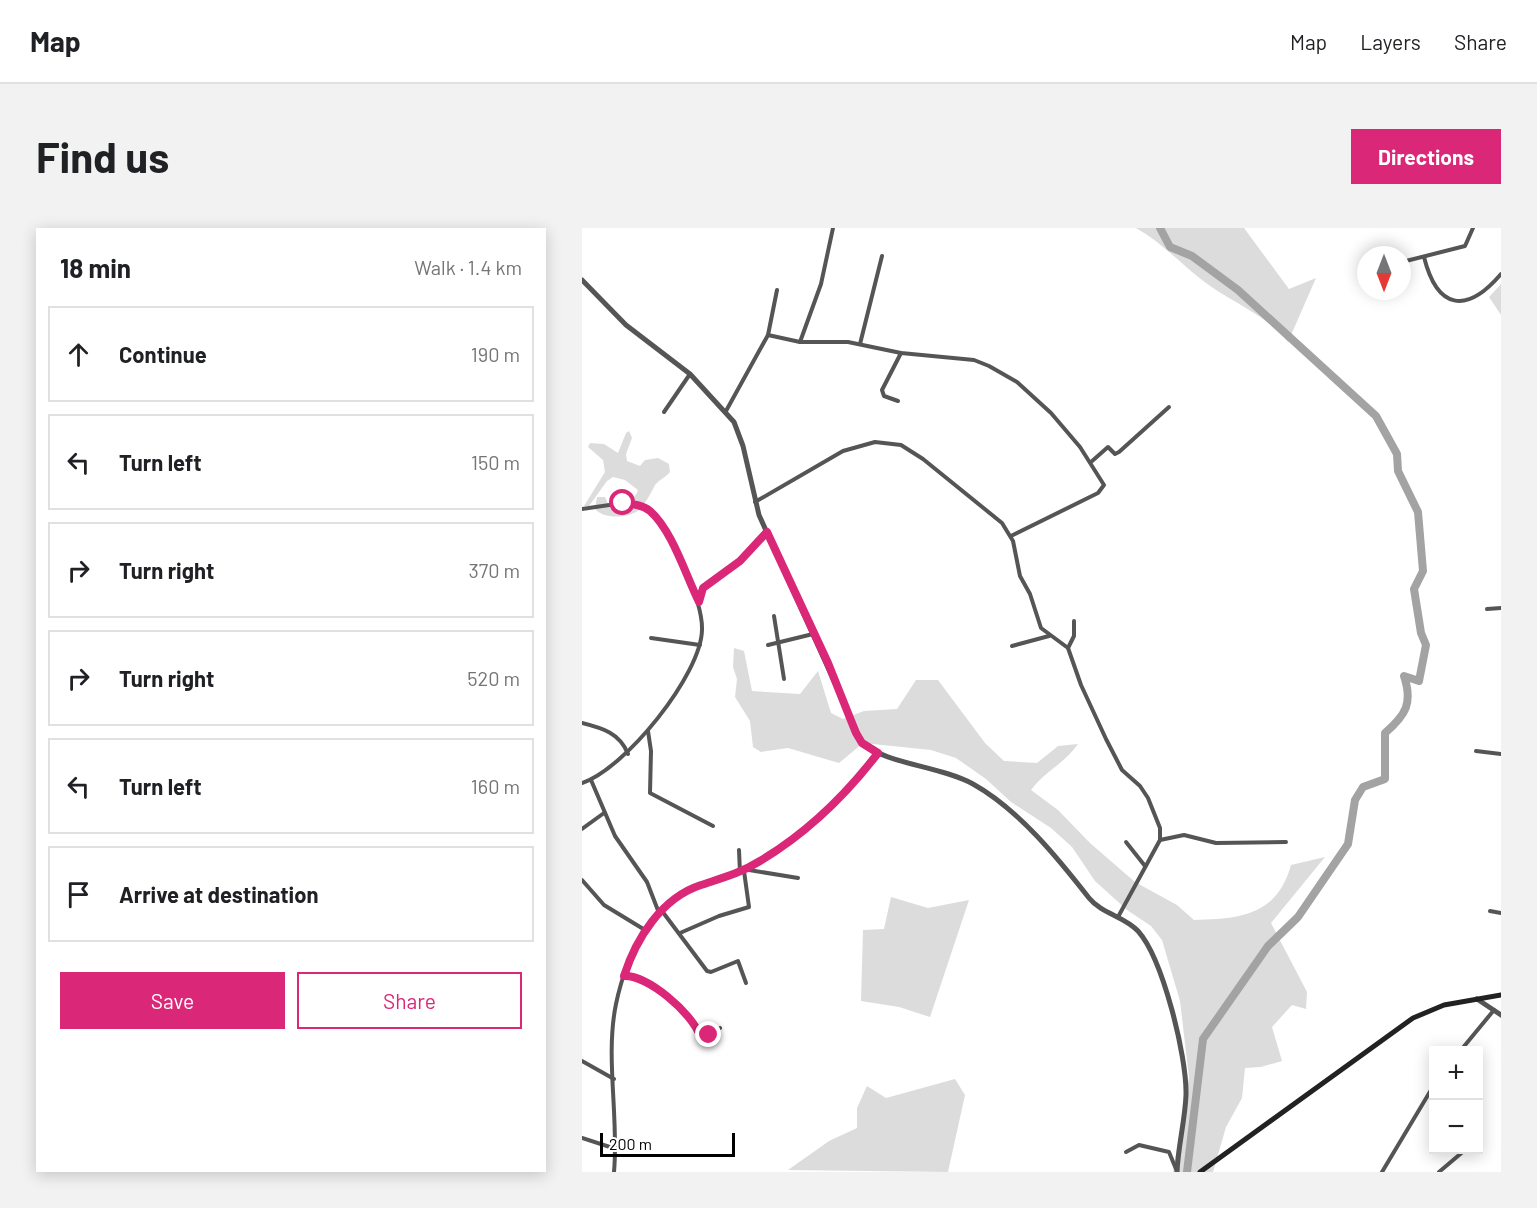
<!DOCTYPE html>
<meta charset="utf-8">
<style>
:root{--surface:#fff;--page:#f2f2f2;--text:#202124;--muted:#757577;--line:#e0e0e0;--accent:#db2777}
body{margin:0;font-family:Barlow,sans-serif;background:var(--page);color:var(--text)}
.controls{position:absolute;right:18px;bottom:18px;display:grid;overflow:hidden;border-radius:0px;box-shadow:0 3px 15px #0003}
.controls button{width:54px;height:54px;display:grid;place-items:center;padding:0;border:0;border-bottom:2px solid var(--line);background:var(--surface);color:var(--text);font:30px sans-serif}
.compass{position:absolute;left:775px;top:18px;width:54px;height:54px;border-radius:50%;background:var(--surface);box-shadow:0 3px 15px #0003;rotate:180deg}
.scale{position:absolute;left:18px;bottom:15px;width:135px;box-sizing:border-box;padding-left:6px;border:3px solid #000;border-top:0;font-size:16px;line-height:21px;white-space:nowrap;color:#000;-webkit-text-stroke:4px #fff;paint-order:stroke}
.stop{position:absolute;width:18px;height:18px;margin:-14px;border:4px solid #db2777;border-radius:50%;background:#fff}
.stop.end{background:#db2777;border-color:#fff;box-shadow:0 2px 6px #0008}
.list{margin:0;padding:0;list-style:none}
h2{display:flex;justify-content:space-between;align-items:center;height:78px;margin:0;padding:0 24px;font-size:26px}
h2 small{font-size:20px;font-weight:400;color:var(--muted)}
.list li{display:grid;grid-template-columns:39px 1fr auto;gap:18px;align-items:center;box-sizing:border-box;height:96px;margin:0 12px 12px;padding:0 12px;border:2px solid var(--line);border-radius:0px}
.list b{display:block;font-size:22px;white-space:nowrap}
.list em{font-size:20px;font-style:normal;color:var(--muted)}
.actions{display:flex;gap:12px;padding:18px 24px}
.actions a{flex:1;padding:14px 0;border:2px solid var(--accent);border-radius:0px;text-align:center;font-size:21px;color:var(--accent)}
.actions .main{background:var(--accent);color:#fff}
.icon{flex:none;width:33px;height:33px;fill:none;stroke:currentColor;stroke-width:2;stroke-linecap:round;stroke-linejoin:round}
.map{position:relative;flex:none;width:919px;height:944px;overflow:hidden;border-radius:0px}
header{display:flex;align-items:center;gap:36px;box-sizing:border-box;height:84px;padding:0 30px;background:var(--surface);border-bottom:2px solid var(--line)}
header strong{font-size:28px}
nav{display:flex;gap:33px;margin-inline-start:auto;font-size:21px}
.intro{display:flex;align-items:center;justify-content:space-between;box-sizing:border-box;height:144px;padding:0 36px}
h1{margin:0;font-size:42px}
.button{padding:15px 27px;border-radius:0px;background:var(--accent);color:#fff;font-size:21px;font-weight:700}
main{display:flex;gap:36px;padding:0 36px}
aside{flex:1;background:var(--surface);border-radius:0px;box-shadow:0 3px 15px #0003}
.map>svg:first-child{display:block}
.green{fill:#dcdcdc}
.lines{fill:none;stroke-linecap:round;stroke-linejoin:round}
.river{stroke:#a3a3a3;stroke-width:8}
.minor{stroke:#555;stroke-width:4}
.tertiary{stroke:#555;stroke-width:5}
.secondary{stroke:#222;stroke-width:5}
.route{stroke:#db2777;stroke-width:8}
</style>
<header>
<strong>Map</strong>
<nav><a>Map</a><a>Layers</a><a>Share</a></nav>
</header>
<div class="intro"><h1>Find us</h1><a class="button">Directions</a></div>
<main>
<aside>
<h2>18 min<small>Walk · 1.4 km</small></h2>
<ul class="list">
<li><svg class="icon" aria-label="ahead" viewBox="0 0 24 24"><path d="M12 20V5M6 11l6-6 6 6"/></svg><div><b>Continue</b></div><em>190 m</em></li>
<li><svg class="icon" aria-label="left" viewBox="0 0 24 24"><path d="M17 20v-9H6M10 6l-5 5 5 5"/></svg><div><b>Turn left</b></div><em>150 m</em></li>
<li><svg class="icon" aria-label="right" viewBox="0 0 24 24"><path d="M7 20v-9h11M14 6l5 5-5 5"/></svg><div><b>Turn right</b></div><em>370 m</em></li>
<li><svg class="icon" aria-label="right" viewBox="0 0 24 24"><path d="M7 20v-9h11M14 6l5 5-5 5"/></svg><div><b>Turn right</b></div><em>520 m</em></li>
<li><svg class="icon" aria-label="left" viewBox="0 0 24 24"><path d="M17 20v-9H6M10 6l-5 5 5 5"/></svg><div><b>Turn left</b></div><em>160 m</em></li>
<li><svg class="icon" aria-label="arrive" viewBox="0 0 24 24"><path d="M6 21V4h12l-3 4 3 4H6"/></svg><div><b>Arrive at destination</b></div></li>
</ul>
<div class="actions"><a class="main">Save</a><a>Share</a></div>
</aside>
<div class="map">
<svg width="919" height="944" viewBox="0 0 919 944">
<rect width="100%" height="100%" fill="#fff"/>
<!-- green -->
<g class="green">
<path d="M554,0H662L707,61L734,50L706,114C684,86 648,74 620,52C598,35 579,14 554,0Z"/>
<path d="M919,56V87L907,69Z"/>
<path d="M47,203L50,210L44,226L45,233L58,238L63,232L76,230L87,236L88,244C84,249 77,252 73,257C69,265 64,274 58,281C48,291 21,291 13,281L15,269H23L27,278C37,281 53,273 56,262L43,252L31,249L25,253L7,278H2L23,244L21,232L6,219L8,215L22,216L36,225L44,205Z"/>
<path d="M152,420L162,423L170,463L218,466L236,443L249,485L261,491L282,483L315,481L334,452H356L403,515L422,533L455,535L476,518L496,516C481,537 464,542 449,562L476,582L508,615L553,654L595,677L612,692C657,691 695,688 709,637L743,629L689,695L725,764L724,781L710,777L690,799L700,833L679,839L663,840L660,870L644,899L631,944H591L607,849L598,773L580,712L569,698L545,682L513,653L490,619L469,600L429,574L404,551L374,530L349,522L281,515L257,535L206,520L179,524L171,519L168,493L153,469L155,451L151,439Z"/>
<path d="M309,669L346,680L387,672L348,789L317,779L279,773L281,702L302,701Z"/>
<path d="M373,851L383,867L366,944L206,942L247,913L275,900V880L285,858L304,870Z"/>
</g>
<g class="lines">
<!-- river -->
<path class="river" d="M578,0L588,19L610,28L656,62L794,188L815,226L816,243L836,284L841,343L832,361L839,405L844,417L837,453L822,448C831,475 824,487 803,505V551L781,559L773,572L766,616L716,689L686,718L621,811L605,944"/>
<!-- minor -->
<g class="minor">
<path d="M842,29C855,81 884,87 919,46"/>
<path d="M820,34L883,18L891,0"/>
<path d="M783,44H784"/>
<path d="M186,107L218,114H266L319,125L392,132L407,138L435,154L469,185L498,219L522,257L516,265L429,308"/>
<path d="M218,114L239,56L251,0"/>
<path d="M278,116L300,28"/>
<path d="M316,173L302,168L300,162L319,125"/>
<path d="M144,183L186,107L195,62"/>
<path d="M82,184L108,146"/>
<path d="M509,234L526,219L533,226L537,224L587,179"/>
<path d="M173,274L261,223L293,214L319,217L341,231L420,295L431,313L438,348L448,366L459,400L486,420L499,457L524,511L540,542L558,558L566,570L578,600V612L536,689"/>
<path d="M0,281L41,275L67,282C88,305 121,371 120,402C119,447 43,541 0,555"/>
<path d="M117,374L121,360L158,333L185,304"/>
<path d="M905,381L919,380"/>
<path d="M192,388L202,451"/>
<path d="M69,410L118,417"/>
<path d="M186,417L231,406"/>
<path d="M430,418L467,408"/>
<path d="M486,420L492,408V393"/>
<path d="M0,495C20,500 38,505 46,526"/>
<path d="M66,503L69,523L68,565L131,598"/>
<path d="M894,523L919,526"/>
<path d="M9,552L33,608L65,654L77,685"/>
<path d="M0,601L22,585"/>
<path d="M578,612L602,607L634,615L704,614"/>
<path d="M544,614L563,638"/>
<path d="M157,622L158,645"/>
<path d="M167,642L216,650"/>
<path d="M0,652L22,677L63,702"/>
<path d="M80,683L125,743L129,744L156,733L164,755"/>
<path d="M908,683L919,685"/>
<path d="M98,705L137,688L167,679L162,643"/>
<path d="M42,748C73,746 104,787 120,809L138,800"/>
<path d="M879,822L912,782"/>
<path d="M0,833L32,851"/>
<path d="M0,910L34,921"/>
<path d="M544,924L557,917L587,924L594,941"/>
<path d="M32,944C37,889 23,829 34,776C44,728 67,682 113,660C133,649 156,647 176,635C223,607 263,569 295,525"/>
<path d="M800,944L852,857"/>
<path d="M857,944L883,922"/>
</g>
<!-- tertiary -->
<g class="tertiary">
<path d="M0,52L44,97L108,146L152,194L161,218L177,287L280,515C304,536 358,538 391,556C436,581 475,629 507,670C520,686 542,688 556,703C581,731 605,829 604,867C603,893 596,918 595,944"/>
<path d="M895,771L919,787"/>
</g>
<!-- secondary -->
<path class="secondary" d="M618,944L831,790L862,777L919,767"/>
</g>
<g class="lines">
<!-- route -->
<path class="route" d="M41,275C51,276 61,277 68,283C90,302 104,348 117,374L121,360L158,333L185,304L246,435L274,505L280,515L296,525C263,568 225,605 178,633C159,645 140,650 119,657C79,670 54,711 42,748C66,747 110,785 118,808L127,807"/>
</g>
</svg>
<div class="controls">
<button>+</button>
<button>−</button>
</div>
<svg class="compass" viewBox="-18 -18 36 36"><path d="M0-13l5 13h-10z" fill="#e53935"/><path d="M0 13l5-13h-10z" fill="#757577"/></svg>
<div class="scale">200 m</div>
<div class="stop" style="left:41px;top:275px"></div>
<div class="stop end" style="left:127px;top:807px"></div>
</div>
</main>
